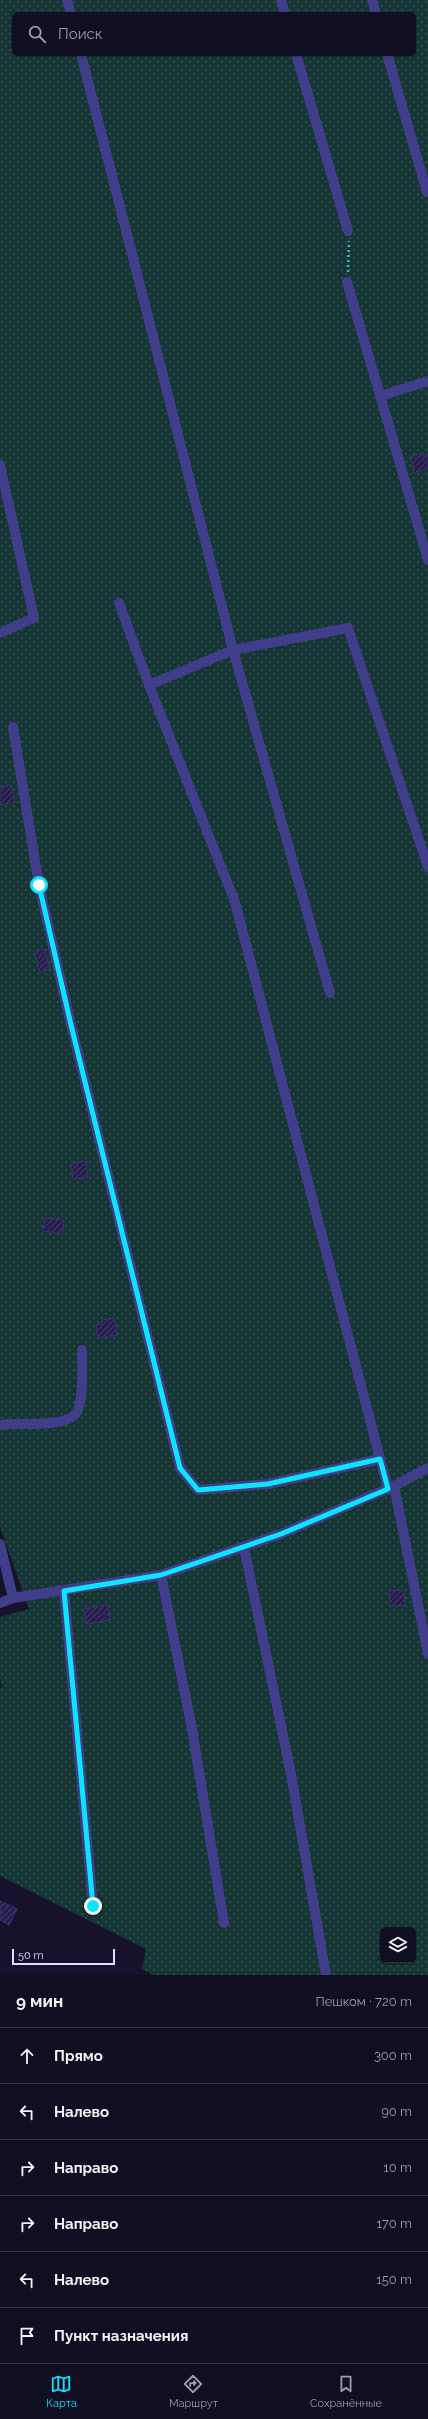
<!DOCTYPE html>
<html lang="ru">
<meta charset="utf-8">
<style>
:root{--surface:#100e21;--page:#19172a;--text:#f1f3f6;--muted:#9c9ca5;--line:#302e3f;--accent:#0ce5fc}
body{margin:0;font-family:Raleway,sans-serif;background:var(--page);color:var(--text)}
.controls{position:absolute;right:12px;bottom:12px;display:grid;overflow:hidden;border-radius:6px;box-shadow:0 1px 3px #0004}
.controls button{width:36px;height:36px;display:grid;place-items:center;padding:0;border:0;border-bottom:1px solid var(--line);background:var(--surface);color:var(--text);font:20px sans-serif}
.scale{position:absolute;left:12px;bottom:10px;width:103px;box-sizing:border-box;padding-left:4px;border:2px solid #e1ddff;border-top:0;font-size:11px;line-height:14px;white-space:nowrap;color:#e1ddff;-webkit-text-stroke:3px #16122c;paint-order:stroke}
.stop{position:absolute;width:12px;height:12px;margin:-9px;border:3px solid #0ce5fc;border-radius:50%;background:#fff}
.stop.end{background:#0ce5fc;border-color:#fff;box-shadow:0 1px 4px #0008}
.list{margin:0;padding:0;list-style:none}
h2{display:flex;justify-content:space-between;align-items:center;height:52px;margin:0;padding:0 16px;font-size:17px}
h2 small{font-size:13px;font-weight:400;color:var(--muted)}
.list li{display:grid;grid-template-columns:26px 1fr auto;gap:12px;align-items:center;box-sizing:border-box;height:56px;padding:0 16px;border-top:1px solid var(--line)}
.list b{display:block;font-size:15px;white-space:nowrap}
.list em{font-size:13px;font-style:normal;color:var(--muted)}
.icon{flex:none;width:22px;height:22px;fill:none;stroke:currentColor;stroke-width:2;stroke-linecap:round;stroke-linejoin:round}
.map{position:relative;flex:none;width:428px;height:1975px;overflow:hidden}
.search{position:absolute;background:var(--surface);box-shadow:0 1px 3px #0004;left:12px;right:12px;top:12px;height:44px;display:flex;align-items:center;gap:10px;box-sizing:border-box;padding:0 14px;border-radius:6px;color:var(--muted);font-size:15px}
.sheet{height:388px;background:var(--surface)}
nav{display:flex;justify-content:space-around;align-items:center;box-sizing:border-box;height:56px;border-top:1px solid var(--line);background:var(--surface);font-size:11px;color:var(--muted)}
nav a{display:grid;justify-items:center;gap:2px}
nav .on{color:var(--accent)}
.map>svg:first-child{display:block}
.garden{fill:url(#garden-dots);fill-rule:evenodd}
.building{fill:url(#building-hatch);stroke:#3f3079}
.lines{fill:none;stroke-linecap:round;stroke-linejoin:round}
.path{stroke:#33bdb5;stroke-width:2.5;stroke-dasharray:2 3;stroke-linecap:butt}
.minor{stroke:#403e8a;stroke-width:10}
.route{stroke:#0ce5fc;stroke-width:5}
</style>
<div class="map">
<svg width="428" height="1975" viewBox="0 0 428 1975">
<defs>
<pattern id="garden-dots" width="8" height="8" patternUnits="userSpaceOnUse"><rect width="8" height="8" fill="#153635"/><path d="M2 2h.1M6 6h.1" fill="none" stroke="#375353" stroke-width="1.8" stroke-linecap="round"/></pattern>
<pattern id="building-hatch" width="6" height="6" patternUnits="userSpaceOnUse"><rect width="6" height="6" fill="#271e4d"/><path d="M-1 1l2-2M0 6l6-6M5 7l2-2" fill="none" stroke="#463e68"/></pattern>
</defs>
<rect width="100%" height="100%" fill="#16122c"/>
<!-- garden -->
<path class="garden" d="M0,0H428V1975H153L142,1969L146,1949L0,1876V1688L2,1687L0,1679V1617L29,1609L0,1527ZM14,14H414V54H14ZM383,1930H413V1960H383Z"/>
<!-- building -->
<g class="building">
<path d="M423,453L424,457L428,455V468L414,473L411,456Z"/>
<path d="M11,785L15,802L0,805V788Z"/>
<path d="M44,949L50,969L40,972L34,952Z"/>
<path d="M86,1161L88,1177L73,1179L71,1164Z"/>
<path d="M45,1218L64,1220L62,1234L43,1231Z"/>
<path d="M114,1318L117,1335L98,1338L96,1325L102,1324V1320Z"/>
<path d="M404,1590L405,1605L390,1606L389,1591Z"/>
<path d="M107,1605L110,1620L87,1624L84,1609Z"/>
<path d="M0,1901L17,1909L9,1925L0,1920Z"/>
</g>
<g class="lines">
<!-- path -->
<path class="path" d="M348,272L349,241"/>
<!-- minor -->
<g class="minor">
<path d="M67,0L71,14"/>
<path d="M281,0L285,14"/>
<path d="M372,0L376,14"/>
<path d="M81,54L233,650L330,993"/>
<path d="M296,54L348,231"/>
<path d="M387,54L427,192"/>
<path d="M347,282L428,560"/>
<path d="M380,396L428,381"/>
<path d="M0,465L34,618L0,633"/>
<path d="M119,603L149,685"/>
<path d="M13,727L39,885L71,1025L180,1468L198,1490L268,1484L380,1459"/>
<path d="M0,1425C19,1422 67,1429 77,1412C84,1401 82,1365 82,1350"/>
<path d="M394,1486L428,1654"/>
<path d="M388,1489L235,902L149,685L233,650L348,628L428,867"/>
<path d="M0,1544L13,1598"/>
<path d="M244,1547L291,1774L326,1975"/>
<path d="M161,1575L192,1729L224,1923"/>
<path d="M64,1591L93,1906"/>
<path d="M0,1603L13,1598L161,1575L281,1534L394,1486L428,1468"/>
</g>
</g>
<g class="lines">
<!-- route -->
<path class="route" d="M39,885L71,1025L180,1468L198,1490L268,1484L380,1459L388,1489L281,1534L161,1575L64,1591L93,1906"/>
</g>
</svg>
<div class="controls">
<button><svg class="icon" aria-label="layers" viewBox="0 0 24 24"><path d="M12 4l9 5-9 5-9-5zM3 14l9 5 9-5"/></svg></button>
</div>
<div class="scale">50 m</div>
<div class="stop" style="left:39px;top:885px"></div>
<div class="stop end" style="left:93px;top:1906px"></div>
<div class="search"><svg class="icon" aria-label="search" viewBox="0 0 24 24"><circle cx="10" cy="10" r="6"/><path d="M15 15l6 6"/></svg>Поиск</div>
</div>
<section class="sheet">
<h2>9 мин<small>Пешком · 720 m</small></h2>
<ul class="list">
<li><svg class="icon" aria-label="ahead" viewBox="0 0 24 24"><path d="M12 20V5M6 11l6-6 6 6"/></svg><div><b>Прямо</b></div><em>300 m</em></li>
<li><svg class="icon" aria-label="left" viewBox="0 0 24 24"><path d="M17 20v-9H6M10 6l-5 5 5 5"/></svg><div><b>Налево</b></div><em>90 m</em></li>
<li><svg class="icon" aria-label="right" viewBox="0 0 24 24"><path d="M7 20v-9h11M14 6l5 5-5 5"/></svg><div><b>Направо</b></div><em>10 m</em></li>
<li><svg class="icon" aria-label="right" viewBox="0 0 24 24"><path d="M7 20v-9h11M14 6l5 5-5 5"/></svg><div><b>Направо</b></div><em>170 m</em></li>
<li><svg class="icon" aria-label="left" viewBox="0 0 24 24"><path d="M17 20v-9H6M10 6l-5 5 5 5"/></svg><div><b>Налево</b></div><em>150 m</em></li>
<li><svg class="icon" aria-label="arrive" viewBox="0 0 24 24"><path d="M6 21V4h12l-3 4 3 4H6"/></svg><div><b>Пункт назначения</b></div></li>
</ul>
</section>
<nav>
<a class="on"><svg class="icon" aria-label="map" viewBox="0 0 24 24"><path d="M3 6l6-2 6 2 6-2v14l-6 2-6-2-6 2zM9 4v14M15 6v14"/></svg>Карта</a>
<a><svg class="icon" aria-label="directions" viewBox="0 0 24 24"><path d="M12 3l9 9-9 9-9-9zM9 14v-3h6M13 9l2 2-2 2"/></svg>Маршрут</a>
<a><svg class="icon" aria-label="saved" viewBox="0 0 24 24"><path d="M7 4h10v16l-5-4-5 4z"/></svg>Сохранённые</a>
</nav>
